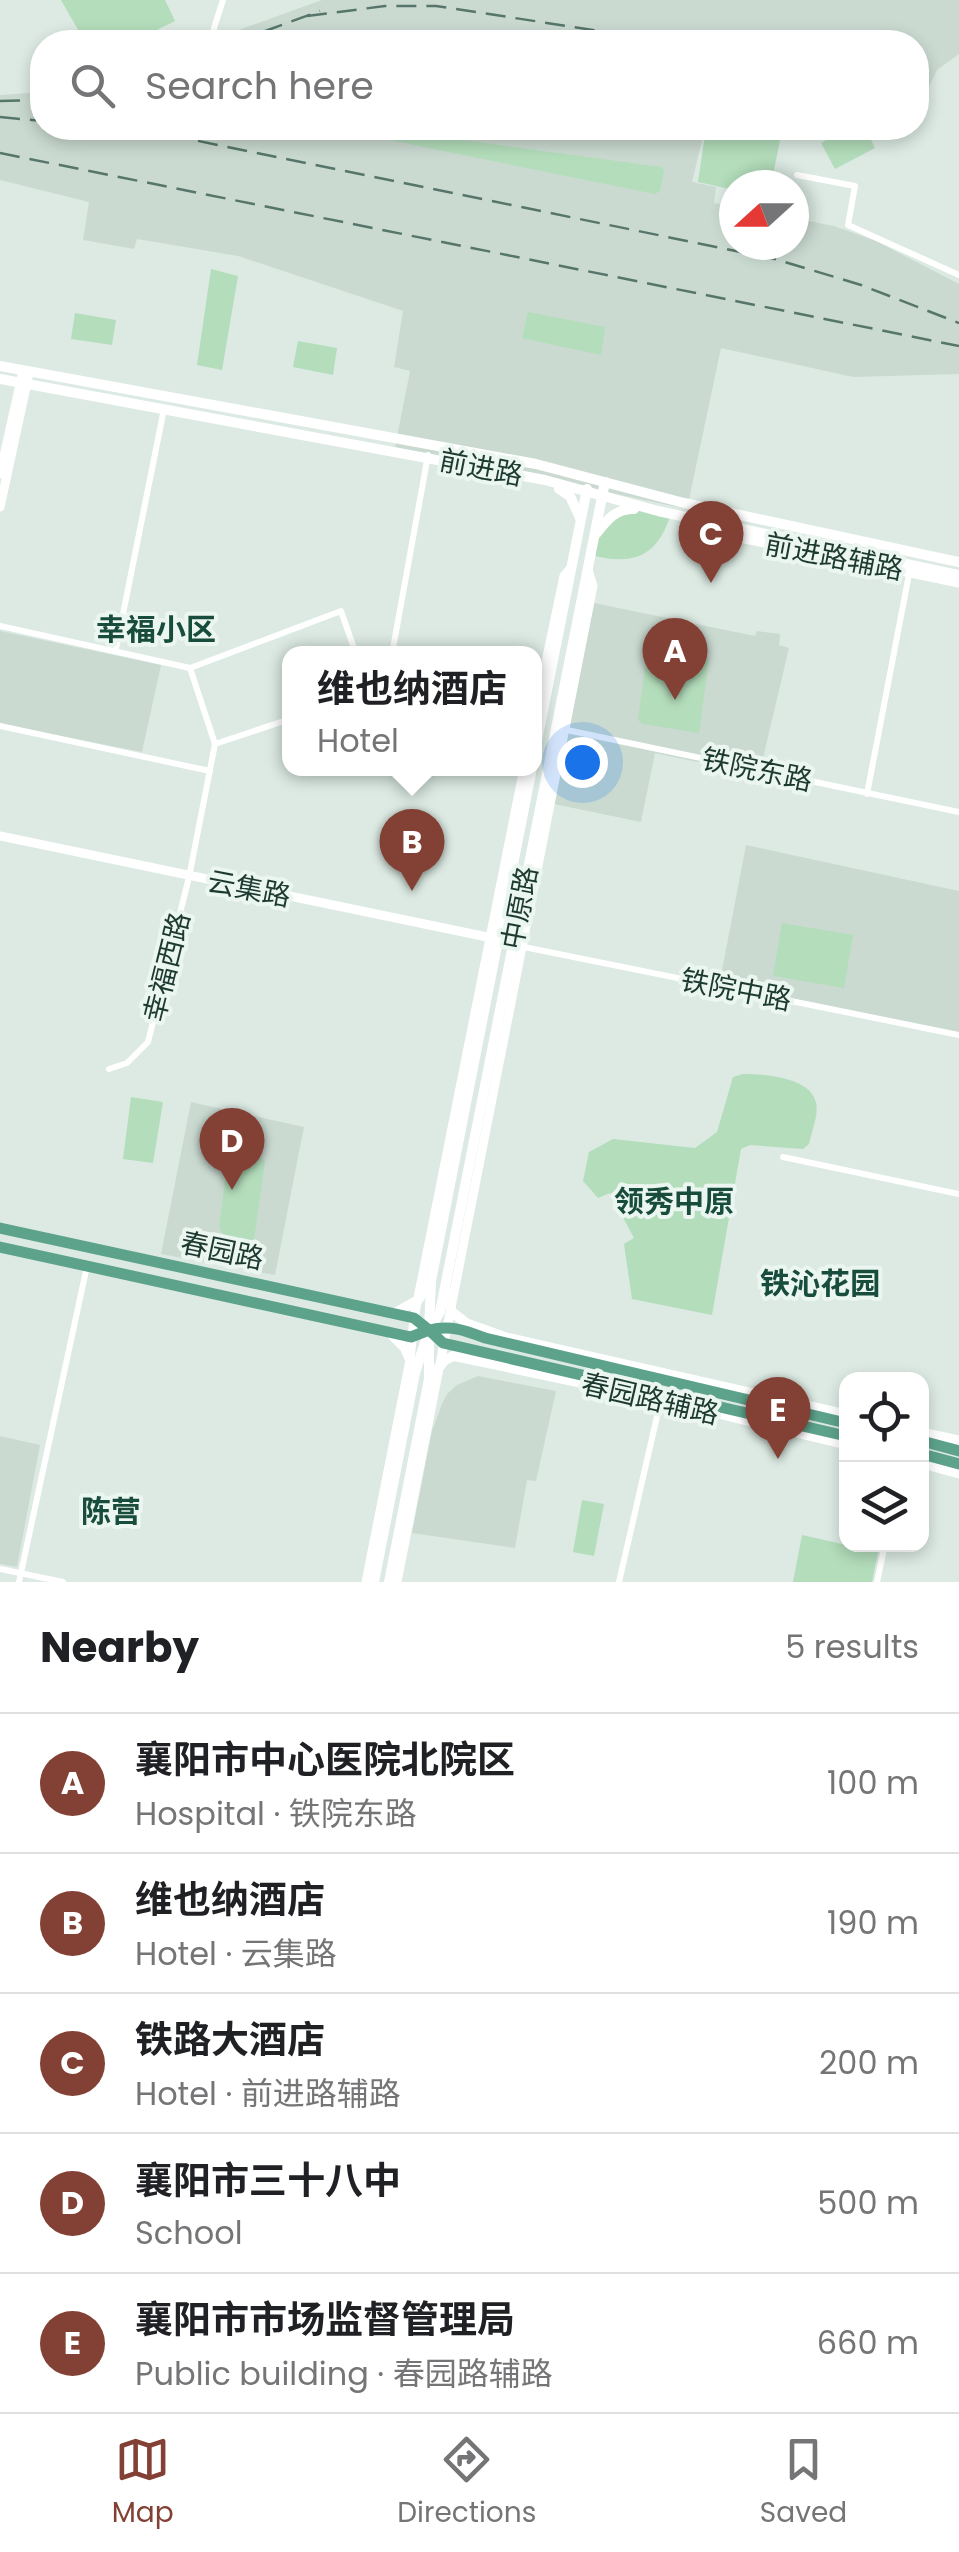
<!DOCTYPE html>
<meta charset="utf-8">
<style>
:root{--surface:#fff;--page:#f2f2f2;--text:#202124;--muted:#757577;--line:#e0e0e0;--accent:#834034}
body{margin:0;font-family:Poppins,"Noto Sans SC",sans-serif;background:var(--page);color:var(--text)}
.controls{position:absolute;right:30px;bottom:30px;display:grid;overflow:hidden;border-radius:20px;box-shadow:0 5px 15px #0003}
.controls button{width:90px;height:90px;display:grid;place-items:center;padding:0;border:0;border-bottom:2px solid var(--line);background:var(--surface);color:var(--text);font:50px sans-serif}
.compass{position:absolute;left:719px;top:170px;width:90px;height:90px;border-radius:50%;background:var(--surface);box-shadow:0 5px 15px #0003;rotate:249deg}
.you{position:absolute;left:582px;top:762px;width:35px;height:35px;margin:-25px;border:8px solid #fff;border-radius:50%;background:#1a73e8;box-shadow:0 0 0 15px #1a73e833}
.badge{display:grid;place-items:center;width:65px;height:65px;border-radius:50%;background:var(--accent);color:#fff;font-size:32px;font-weight:700}
.pin{position:absolute;translate:-50% -82px;filter:drop-shadow(0 2px 5px #0008)}
.pin::after{content:'';position:absolute;top:52px;width:35px;height:30px;background:inherit;clip-path:polygon(0 0,100% 0,50% 100%)}
.popup{position:absolute;left:282px;top:646px;width:260px;height:130px;box-sizing:border-box;display:grid;place-content:center;border-radius:20px;background:var(--surface);filter:drop-shadow(0 2px 8px #0005);font-size:32px;white-space:nowrap;color:var(--muted)}
.popup b{font-size:38px;color:var(--text)}
.popup::after{content:'';position:absolute;left:50%;top:100%;margin-left:-20px;border:20px solid transparent;border-top-color:var(--surface)}
.list{margin:0;padding:0;list-style:none}
h2{display:flex;justify-content:space-between;align-items:center;height:130px;margin:0;padding:0 40px;font-size:42px}
h2 small{font-size:32px;font-weight:400;color:var(--muted)}
.list li{display:grid;grid-template-columns:65px 1fr auto;gap:30px;align-items:center;box-sizing:border-box;height:140px;padding:0 40px;border-top:2px solid var(--line)}
.list b{display:block;font-size:38px;white-space:nowrap}
.list p{margin:0;font-size:32px;white-space:nowrap;color:var(--muted)}
.list em{font-size:32px;font-style:normal;color:var(--muted)}
.icon{flex:none;width:55px;height:55px;fill:none;stroke:currentColor;stroke-width:2;stroke-linecap:round;stroke-linejoin:round}
.map{position:relative;flex:none;width:959px;height:1582px;overflow:hidden}
.search{position:absolute;background:var(--surface);box-shadow:0 5px 15px #0003;left:30px;right:30px;top:30px;height:110px;display:flex;align-items:center;gap:25px;box-sizing:border-box;padding:0 35px;border-radius:40px;color:var(--muted);font-size:38px}
.sheet{height:830px;background:var(--surface)}
nav{display:flex;justify-content:space-around;align-items:center;box-sizing:border-box;height:140px;border-top:2px solid var(--line);background:var(--surface);font-size:28px;color:var(--muted)}
nav a{display:grid;justify-items:center;gap:5px}
nav .on{color:var(--accent)}
.map>svg:first-child{display:block}
.built{fill:#cadad1}
.green{fill:#b3ddbb}
.lines{fill:none;stroke-linecap:round;stroke-linejoin:round}
.minor{stroke:#fff;stroke-width:6}
.tertiary{stroke:#fff;stroke-width:9}
.secondary{stroke:#fff;stroke-width:10}
.primary{stroke:#5da38c;stroke-width:11}
.rail{stroke:#57766b;stroke-width:2.5;stroke-dasharray:20 10;stroke-linecap:butt}
.labels{text-anchor:middle;dominant-baseline:central;stroke-width:8;stroke-linejoin:round;paint-order:stroke}
.street-label{font-size:28px;fill:#1d3a30;stroke:#ecf6f1}
.neighbourhood-label{font-size:30px;font-weight:bold;fill:#184c3c;stroke:#ecf6f1}
</style>
<div class="map">
<svg width="959" height="1582" viewBox="0 0 959 1582">
<rect width="100%" height="100%" fill="#dceae3"/>
<!-- built -->
<g class="built">
<path d="M322,0H959V54L937,70L917,111L916,42H205Z"/>
<path d="M42,92V128H705L692,182L716,187L714,203L734,207V245H794V218L834,226L876,241L959,284V374L853,377L721,348L687,509L395,447L410,371L394,367L403,311L238,256L137,239L134,249L83,240L89,202L0,180V95Z"/>
<path d="M594,603L755,636L757,631L780,634L779,645L789,648L759,775L655,753L641,822L554,804Z"/>
<path d="M0,631L161,665L142,752L0,724Z"/>
<path d="M746,845L959,891V1035L719,986Z"/>
<path d="M191,1102L304,1127L275,1275L161,1254Z"/>
<path d="M478,1376L556,1391L536,1481L527,1480L515,1548L412,1533L432,1431L442,1404L447,1394L457,1385Z"/>
<path d="M0,1436L40,1445L17,1567L0,1564Z"/>
</g>
<!-- green -->
<g class="green">
<path d="M61,0H165L175,21L132,42H85Z"/>
<path d="M330,128H374L661,167L664,170L660,191L655,194Z"/>
<path d="M706,128L777,137L780,140L771,185H734V190L698,182Z"/>
<path d="M850,128H865L875,148L835,169L821,143Z"/>
<path d="M211,269L238,276L222,370L197,365Z"/>
<path d="M528,312L605,327L601,355L522,338Z"/>
<path d="M75,313L116,320L112,345L71,339Z"/>
<path d="M298,341L337,348L333,375L293,367Z"/>
<path d="M625,508L671,513C658,557 633,566 591,555L595,535Z"/>
<path d="M656,647L709,659L699,733L643,724L638,720L647,652Z"/>
<path d="M782,923L853,935L844,988L773,976Z"/>
<path d="M743,1074C763,1074 811,1077 816,1103C819,1114 811,1133 809,1144L803,1149L750,1145L741,1149L712,1315L632,1299L624,1244L634,1238L610,1193L598,1198L583,1181L589,1152L613,1139L695,1148L717,1132L733,1077Z"/>
<path d="M131,1097L163,1102L153,1163L123,1159Z"/>
<path d="M242,1147L255,1149L265,1162L254,1239L240,1245L228,1243L219,1227L228,1160Z"/>
<path d="M582,1500L604,1504L594,1556L573,1552Z"/>
<path d="M802,1535L878,1552L872,1582H793Z"/>
</g>
<g class="lines">
<!-- minor -->
<g class="minor">
<path d="M215,42L214,28L223,0"/>
<path d="M797,175L855,186L848,225L959,275"/>
<path d="M0,626L190,668L215,744"/>
<path d="M116,649L164,409"/>
<path d="M392,654L428,455"/>
<path d="M190,668L341,611L356,654"/>
<path d="M0,726L210,771"/>
<path d="M562,729L959,812"/>
<path d="M867,794L910,569"/>
<path d="M519,946L959,1035"/>
<path d="M109,1069L127,1063L148,1042L189,877L215,744L290,719"/>
<path d="M783,1157L959,1194"/>
<path d="M0,1569L63,1582"/>
<path d="M19,1582L87,1266"/>
<path d="M619,1582L661,1399"/>
<path d="M877,1582L885,1544"/>
</g>
<!-- tertiary -->
<g class="tertiary">
<path d="M0,474L23,371"/>
<path d="M0,507L28,378"/>
<path d="M723,527L745,539L959,583"/>
<path d="M534,719L564,576L570,569"/>
<path d="M0,836L492,938"/>
<path d="M470,1324L506,1337L846,1414"/>
<path d="M452,1356L661,1400L846,1445"/>
<path d="M922,1432L959,1440"/>
<path d="M922,1464L959,1474"/>
<path d="M366,1582L410,1360L414,1318L524,768"/>
<path d="M397,1582L593,586L588,570"/>
</g>
<!-- secondary -->
<g class="secondary">
<path d="M0,366L536,464L684,503L959,562"/>
<path d="M0,379L545,480L658,511L959,575"/>
<path d="M559,489L570,496L580,518"/>
<path d="M596,534C606,521 616,508 634,509"/>
<path d="M534,756L587,489"/>
<path d="M446,1291L452,1312L480,1334"/>
<path d="M393,1314L418,1300L431,1281"/>
<path d="M389,1332L405,1348L415,1372"/>
<path d="M430,1378L445,1360L469,1349"/>
<path d="M374,1582L415,1373L429,1330L431,1281L532,768"/>
<path d="M389,1582L429,1379V1330L440,1312L605,482"/>
</g>
<!-- primary -->
<g class="primary">
<path d="M0,1228L414,1318L429,1330C451,1325 464,1330 485,1338L846,1423"/>
<path d="M0,1247L411,1337L429,1330L443,1343L846,1436"/>
<path d="M922,1441L959,1451"/>
<path d="M922,1454L959,1464"/>
</g>
<!-- rail -->
<g class="rail">
<path d="M307,16L385,6H436L672,42"/>
<path d="M235,42L320,11"/>
<path d="M0,101L42,100"/>
<path d="M0,117L42,121"/>
<path d="M109,128L179,137L775,259L861,285L959,323"/>
<path d="M0,153L959,346"/>
</g>
</g>
<g class="labels">
<!-- street labels -->
<g class="street-label">
<text transform="translate(481 468) rotate(11)">前进路</text>
<text transform="translate(834 557) rotate(11)">前进路辅路</text>
<text transform="translate(757 770) rotate(12)">铁院东路</text>
<text transform="translate(249 889) rotate(11)">云集路</text>
<text transform="translate(520 908) rotate(-79)">中原路</text>
<text transform="translate(167 967) rotate(-76)">幸福西路</text>
<text transform="translate(736 990) rotate(11)">铁院中路</text>
<text transform="translate(222 1251) rotate(12)">春园路</text>
<text transform="translate(650 1399) rotate(13)">春园路辅路</text>
</g>
<!-- neighbourhood labels -->
<g class="neighbourhood-label">
<text x="156" y="629">幸福小区</text>
<text x="674" y="1201">领秀中原</text>
<text x="820" y="1283">铁沁花园</text>
<text x="111" y="1511">陈营</text>
</g>
</g>
</svg>
<div class="controls">
<button><svg class="icon" aria-label="locate" viewBox="0 0 24 24"><circle cx="12" cy="12" r="6"/><path d="M12 2v4M12 18v4M2 12h4M18 12h4"/></svg></button>
<button><svg class="icon" aria-label="layers" viewBox="0 0 24 24"><path d="M12 4l9 5-9 5-9-5zM3 14l9 5 9-5"/></svg></button>
</div>
<svg class="compass" viewBox="-18 -18 36 36"><path d="M0-13l5 13h-10z" fill="#e53935"/><path d="M0 13l5-13h-10z" fill="#757577"/></svg>
<div class="you"></div>
<div class="pin badge" style="left:675px;top:700px">A</div>
<div class="pin badge" style="left:412px;top:891px">B</div>
<div class="popup"><b>维也纳酒店</b>Hotel</div>
<div class="pin badge" style="left:711px;top:583px">C</div>
<div class="pin badge" style="left:232px;top:1190px">D</div>
<div class="pin badge" style="left:778px;top:1459px">E</div>
<div class="search"><svg class="icon" aria-label="search" viewBox="0 0 24 24"><circle cx="10" cy="10" r="6"/><path d="M15 15l6 6"/></svg>Search here</div>
</div>
<section class="sheet">
<h2>Nearby<small>5 results</small></h2>
<ul class="list">
<li><span class="badge">A</span><div><b>襄阳市中心医院北院区</b><p>Hospital · 铁院东路</p></div><em>100 m</em></li>
<li><span class="badge">B</span><div><b>维也纳酒店</b><p>Hotel · 云集路</p></div><em>190 m</em></li>
<li><span class="badge">C</span><div><b>铁路大酒店</b><p>Hotel · 前进路辅路</p></div><em>200 m</em></li>
<li><span class="badge">D</span><div><b>襄阳市三十八中</b><p>School</p></div><em>500 m</em></li>
<li><span class="badge">E</span><div><b>襄阳市市场监督管理局</b><p>Public building · 春园路辅路</p></div><em>660 m</em></li>
</ul>
</section>
<nav>
<a class="on"><svg class="icon" aria-label="map" viewBox="0 0 24 24"><path d="M3 6l6-2 6 2 6-2v14l-6 2-6-2-6 2zM9 4v14M15 6v14"/></svg>Map</a>
<a><svg class="icon" aria-label="directions" viewBox="0 0 24 24"><path d="M12 3l9 9-9 9-9-9zM9 14v-3h6M13 9l2 2-2 2"/></svg>Directions</a>
<a><svg class="icon" aria-label="saved" viewBox="0 0 24 24"><path d="M7 4h10v16l-5-4-5 4z"/></svg>Saved</a>
</nav>
